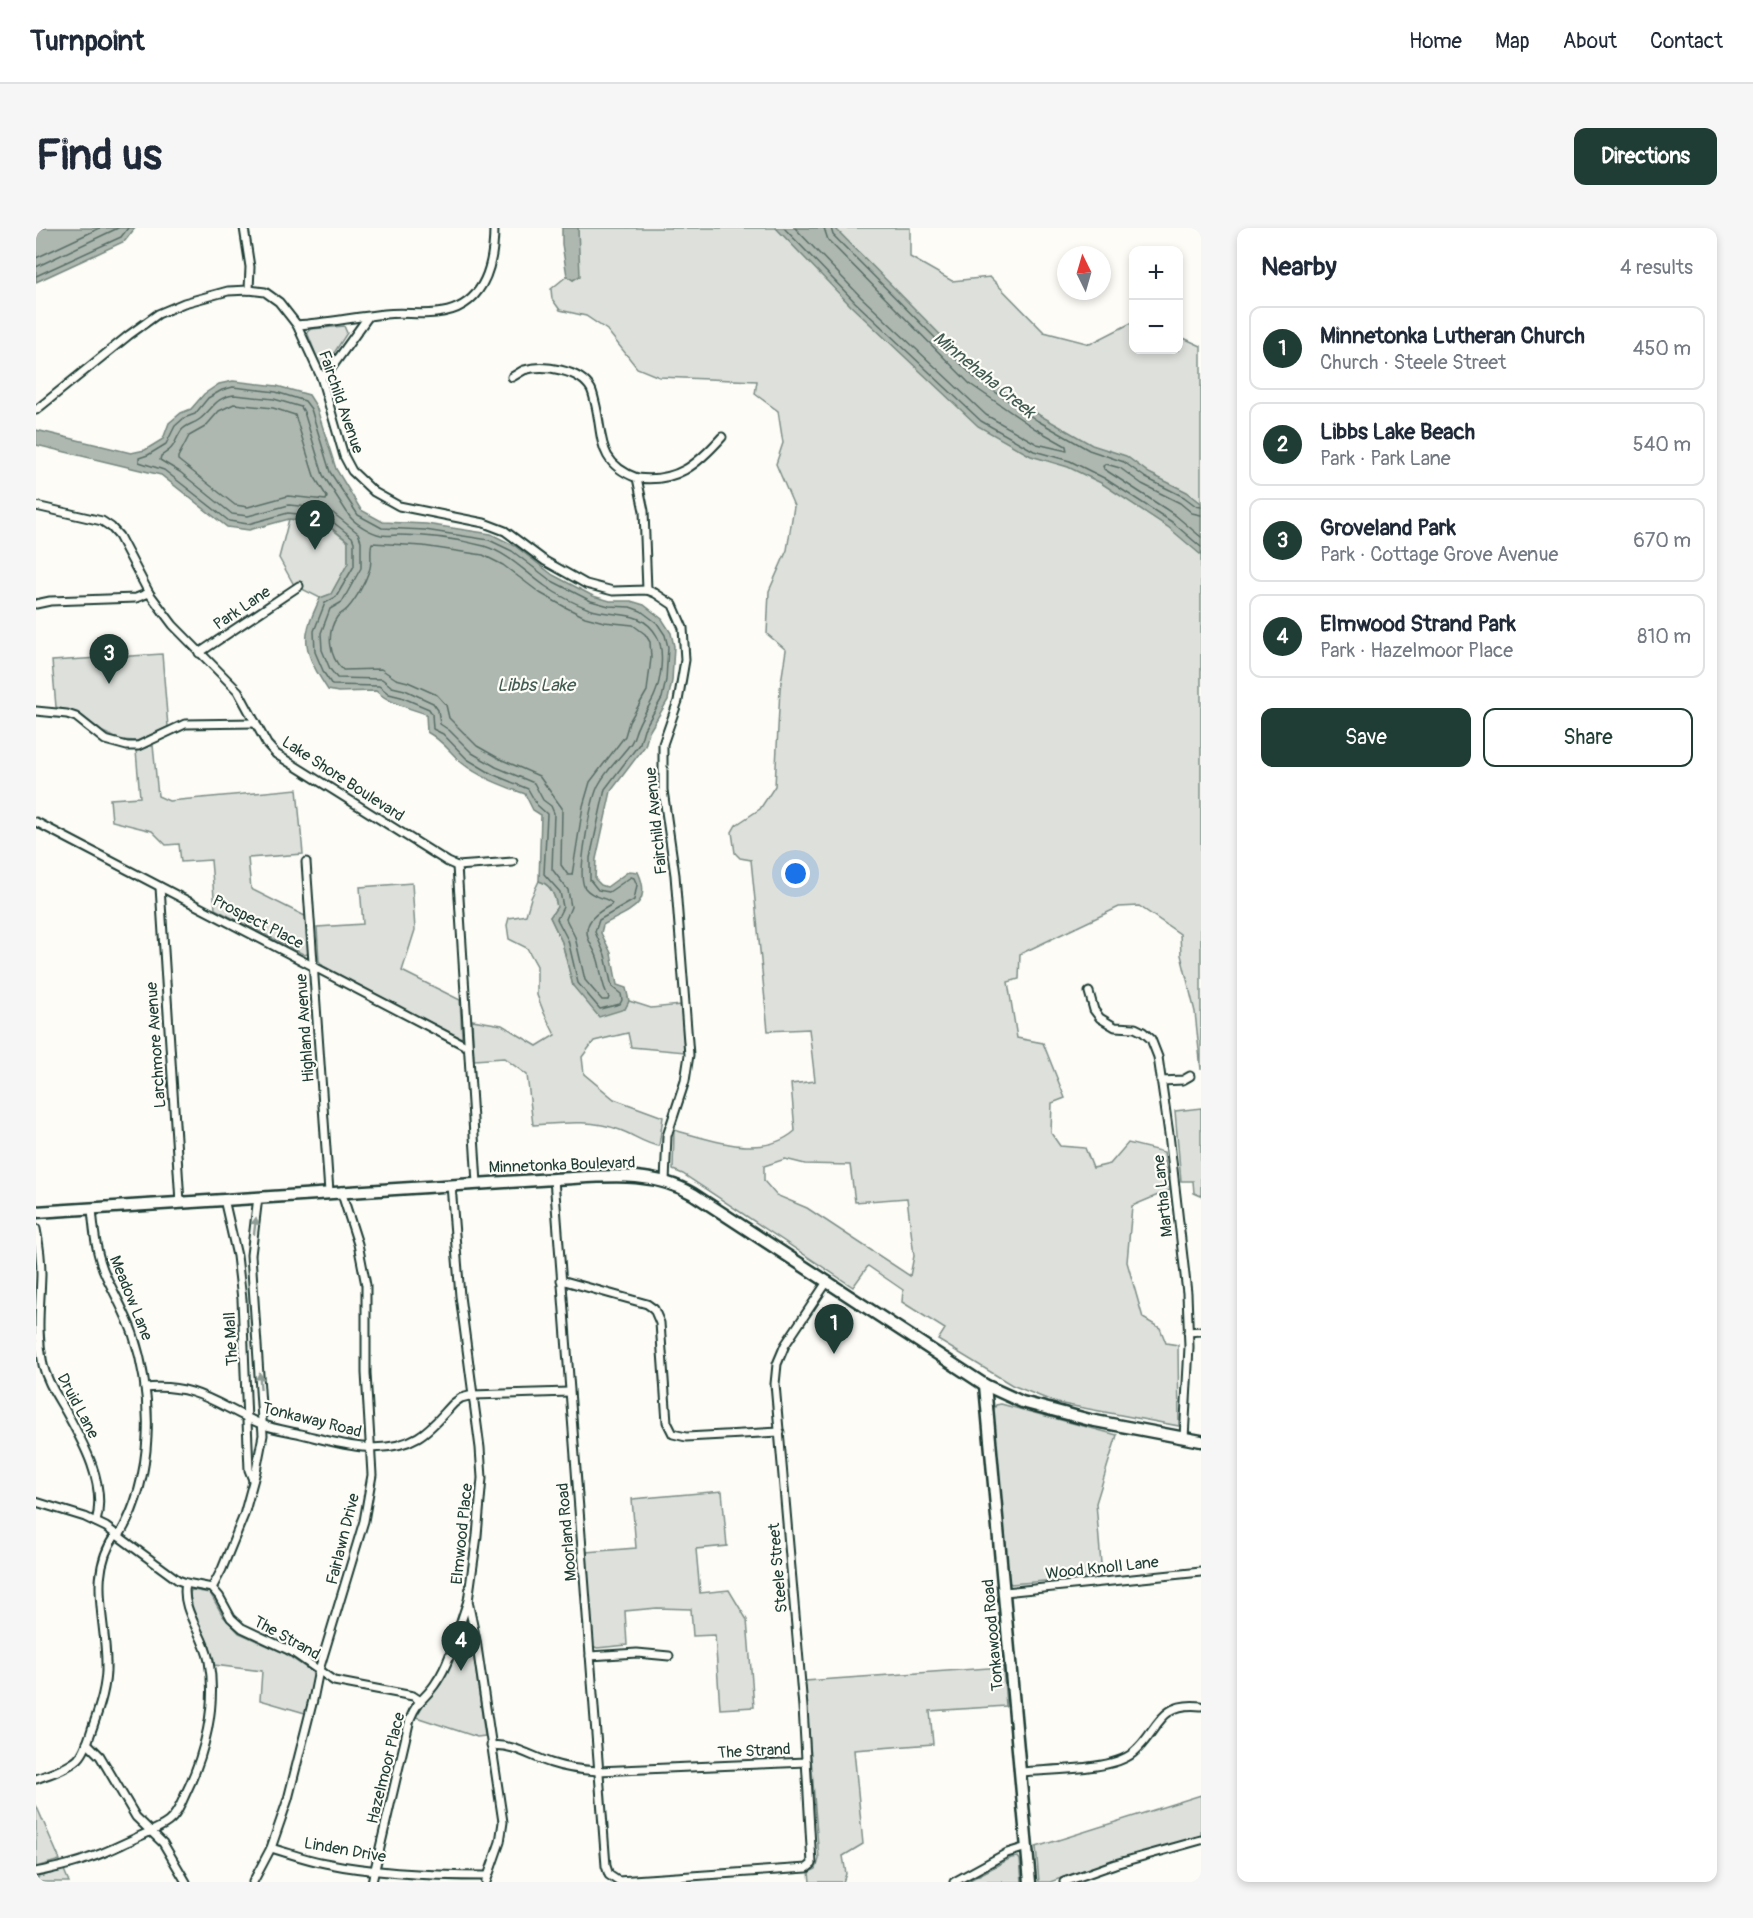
<!DOCTYPE html>
<meta charset="utf-8">
<style>
:root{--surface:#fff;--page:#f6f6f7;--text:#1f2937;--muted:#747a83;--line:#e0e1e3;--accent:#1f3d34}
body{margin:0;font-family:Pangolin,sans-serif;background:var(--page);color:var(--text)}
.controls{position:absolute;right:18px;top:18px;display:grid;overflow:hidden;border-radius:12px;box-shadow:0 3px 9px #0003}
.controls button{width:54px;height:54px;display:grid;place-items:center;padding:0;border:0;border-bottom:2px solid var(--line);background:var(--surface);color:var(--text);font:30px sans-serif}
.compass{position:absolute;left:1021px;top:18px;width:54px;height:54px;border-radius:50%;background:var(--surface);box-shadow:0 3px 9px #0003;rotate:355deg}
.you{position:absolute;left:760px;top:646px;width:21px;height:21px;margin:-15px;border:4px solid #fff;border-radius:50%;background:#1a73e8;box-shadow:0 0 0 9px #1a73e833}
.badge{display:grid;place-items:center;width:39px;height:39px;border-radius:50%;background:var(--accent);color:#fff;font-size:20px;font-weight:700}
.pin{position:absolute;translate:-50% -50px;filter:drop-shadow(0 2px 3px #0008)}
.pin::after{content:'';position:absolute;top:32px;width:21px;height:18px;background:inherit;clip-path:polygon(0 0,100% 0,50% 100%)}
.list{margin:0;padding:0;list-style:none}
h2{display:flex;justify-content:space-between;align-items:center;height:78px;margin:0;padding:0 24px;font-size:26px}
h2 small{font-size:20px;font-weight:400;color:var(--muted)}
.list li{display:grid;grid-template-columns:39px 1fr auto;gap:18px;align-items:center;box-sizing:border-box;height:84px;margin:0 12px 12px;padding:0 12px;border:2px solid var(--line);border-radius:12px}
.list b{display:block;font-size:22px;white-space:nowrap}
.list p{margin:0;font-size:20px;white-space:nowrap;color:var(--muted)}
.list em{font-size:20px;font-style:normal;color:var(--muted)}
.actions{display:flex;gap:12px;padding:18px 24px}
.actions a{flex:1;padding:14px 0;border:2px solid var(--accent);border-radius:12px;text-align:center;font-size:21px;color:var(--accent)}
.actions .main{background:var(--accent);color:#fff}
.map{position:relative;flex:none;width:1165px;height:1654px;overflow:hidden;border-radius:12px}
header{display:flex;align-items:center;gap:36px;box-sizing:border-box;height:84px;padding:0 30px;background:var(--surface);border-bottom:2px solid var(--line)}
header strong{font-size:28px}
nav{display:flex;gap:33px;margin-inline-start:auto;font-size:21px}
.intro{display:flex;align-items:center;justify-content:space-between;box-sizing:border-box;height:144px;padding:0 36px}
h1{margin:0;font-size:42px}
.button{padding:15px 27px;border-radius:12px;background:var(--accent);color:#fff;font-size:21px;font-weight:700}
main{display:flex;gap:36px;padding:0 36px}
aside{flex:1;background:var(--surface);border-radius:12px;box-shadow:0 3px 9px #0003}
.map>svg:first-child{display:block}
.green{fill:#dde0db;stroke:#7e8e88;stroke-width:1.5;fill-rule:evenodd}
.water{fill:#aeb8b1;stroke:#75877f;stroke-width:1.5}
.lines{fill:none;stroke-linecap:round;stroke-linejoin:round}
.shore{stroke:#586e66;stroke-width:1.5}
.street-casing{stroke:#1f3d34;stroke-width:11}
.secondary-casing{stroke:#1f3d34;stroke-width:15}
.street{stroke:#fdfcf7;stroke-width:7}
.secondary{stroke:#fdfcf7;stroke-width:10}
.oneway{fill:#8e9c96}
.labels{text-anchor:middle;dominant-baseline:central;stroke-width:4.5;stroke-linejoin:round;paint-order:stroke}
.street-label{font-size:16px;fill:#1f3d34;stroke:#fdfcf7}
.water-label{font-size:18px;font-style:italic;fill:#435c53;stroke:#fdfcf7}
</style>
<header>
<strong>Turnpoint</strong>
<nav><a>Home</a><a>Map</a><a>About</a><a>Contact</a></nav>
</header>
<div class="intro"><h1>Find us</h1><a class="button">Directions</a></div>
<main>
<div class="map">
<svg width="1165" height="1654" viewBox="0 0 1165 1654">
<rect width="100%" height="100%" fill="#fdfcf7"/>
<filter id="ink" filterUnits="userSpaceOnUse"><feTurbulence type="fractalNoise" baseFrequency=".0167" numOctaves="2"/><feDisplacementMap in="SourceGraphic" scale="12" xChannelSelector="R" yChannelSelector="G"/><feConvolveMatrix kernelMatrix="1 2 1 2 8 2 1 2 1" color-interpolation-filters="sRGB"/></filter>
<g filter="url(#ink)">
<!-- green -->
<g class="green">
<path d="M542,0H874V29L916,53L954,49L1008,104L1054,116L1097,94L1098,122H1142L1143,108L1165,118V842L1159,784L1145,727L1144,706L1103,678L1083,679L984,726L983,751L972,754L981,810L1007,815L1029,870L1016,875L1015,905L1024,918L1049,920L1057,940L1074,936L1092,915L1128,924L1134,962L1096,978L1091,1034L1107,1090L1124,1100L1130,1115L1142,1117L1143,1198L1021,1175L976,1157L902,1112L909,1101L866,1074L867,1062L832,1038L817,1059L647,946L637,942L638,902C677,912 725,932 759,903L755,856L779,853L773,801L732,803L715,632L704,630L699,625L696,604L700,597L724,581L739,558L744,461L750,422L731,406L733,363L751,322L758,278L740,236L747,215L742,183L719,166L721,153L623,149L601,140L571,102L550,88L524,82L516,71L515,61L531,48L537,52ZM749,931L769,936L814,937L819,974L871,970L878,1028L874,1048L771,980L740,967L728,953V938Z"/>
<path d="M308,98L311,105L291,136L288,138L284,137L271,104L275,101Z"/>
<path d="M253,291L290,296L312,314V335L295,366L284,370L258,357L243,330Z"/>
<path d="M126,426L132,499L101,513L84,512L67,504L44,486L20,479L16,433Z"/>
<path d="M117,517L122,568L133,573L261,561L267,626L212,630L215,661L271,689L273,725L269,727L179,681L175,632L145,634L143,616L130,617L116,603L76,593L74,571L104,569L100,523Z"/>
<path d="M503,653C515,656 519,667 521,679L514,689L526,714L537,758L589,781L593,773L615,780L645,777L649,824L595,819L592,805L558,813L546,829L548,846L578,871L627,889L623,918C609,916 598,907 584,902C556,891 526,895 497,897L491,847L468,830L438,832L436,792L466,797L501,818L519,807L508,785L501,767V738L491,720L473,711L471,697L473,690L490,687L495,670Z"/>
<path d="M376,655L379,702L366,743L424,772L426,809L424,810L287,738L283,733L281,699L327,696L324,659Z"/>
<path d="M1165,880V968L1158,965L1157,953H1145L1139,883Z"/>
<path d="M965,1176L1081,1207L1060,1275L1066,1348L975,1356L972,1353L957,1183L960,1177Z"/>
<path d="M686,1263L691,1318L660,1321L664,1365L693,1362L711,1392L718,1479L684,1481L679,1407L657,1408L655,1381L621,1380L589,1383L591,1417L561,1420L557,1418L550,1324L600,1320L596,1271Z"/>
<path d="M156,1362L174,1365L187,1388L203,1405L248,1425L276,1444L278,1449L269,1485L224,1472L226,1443L178,1437L174,1419L155,1379L154,1364Z"/>
<path d="M430,1387H432L449,1508L441,1509L380,1489L390,1472L405,1456Z"/>
<path d="M967,1439L970,1478L894,1483L897,1516L818,1522L827,1616L807,1628L810,1646L807,1654H774L773,1644L780,1641L783,1631L769,1453Z"/>
<path d="M1165,1567V1609L1054,1640L1014,1654H1003L1000,1619Z"/>
<path d="M0,1577L24,1632L0,1639Z"/>
<path d="M982,1629L984,1632L986,1654H930L975,1630Z"/>
<path d="M28,1642L33,1654H2L1,1652L2,1649Z"/>
</g>
<!-- water -->
<g class="water">
<path d="M0,0H99L89,13L0,54Z"/>
<path d="M526,0H542L544,48L537,52L531,48L526,16Z"/>
<path d="M740,0H799L943,146L1005,188L1056,217L1090,228L1113,245L1151,264L1165,275V327L1132,299L1065,255L1032,239L995,228L942,198L815,78Z"/>
<path d="M197,153L241,158L273,167L280,178L300,241L325,282L347,294L390,296L455,306L479,318L517,347L557,368L574,373H595L608,377L626,391L635,405L638,418L636,453L632,472L613,504L609,518L575,563L560,631L559,651L565,657L571,659L593,643L602,644C618,678 591,683 567,697L565,705L575,725L581,757L590,760L593,773L589,781L563,789L537,758L526,714L514,689L521,679C519,667 515,656 503,653L505,587L497,582L489,566C468,558 443,549 426,535C413,523 406,512 391,504L390,486C373,480 353,475 340,463L302,464L292,462C281,445 266,423 272,401C274,391 280,380 284,370L295,366L312,335V313L290,296L271,293L253,291L213,302L191,299L125,247L0,217V202L95,225L109,222L127,211L133,195L145,185L155,181L168,166L183,156Z"/>
</g>
<g class="lines">
<!-- shore -->
<g class="shore">
<path d="M748,0L819,74L945,193L998,223L1034,233L1068,250L1136,294L1165,319"/>
<path d="M759,0L825,69L950,187L1001,216L1031,223L1030,218L998,200L934,156L792,12L788,0"/>
<path d="M795,0L797,7L940,151L1002,193L1053,222L1088,234L1110,250L1148,269L1160,278L1165,279"/>
<path d="M0,30L64,0"/>
<path d="M0,39L82,0"/>
<path d="M0,48L85,9L92,0"/>
<path d="M197,159L240,164L269,173L275,181L294,244L322,287L346,300L389,302L453,312L476,323L514,352L555,373L573,378L594,379L605,383L621,395L629,407L632,419L630,452L626,470L608,501L604,515L569,561L554,630V652L562,662L573,664L595,649L598,650L601,657L598,672L563,692L559,704L569,727L576,759L585,766L586,772L584,776L564,781L542,755L532,712L521,691L527,679L524,664L508,646L511,586L501,577L492,561L456,546L431,531L407,506L397,501L396,486L393,481L365,469L353,466L343,458L296,457L288,445L279,424L278,403L289,375L300,369L318,338V314L316,309L293,291L272,287L252,285L212,296L193,293L128,242L103,234V230L112,227L130,216L139,198L148,190L159,186L172,170L186,162Z"/>
<path d="M198,167L238,171L265,179L268,184L287,247L314,289C320,296 335,305 345,307C351,308 357,307 363,307C391,307 422,311 448,318C472,325 489,344 509,358C522,367 538,375 553,381C579,390 605,380 621,408C629,422 625,452 619,466C615,477 606,487 602,498C599,503 599,509 595,515C585,529 570,542 562,558C555,573 540,648 549,660C558,671 568,668 576,675L575,677C562,684 547,693 552,710C555,718 560,724 562,732C566,745 565,758 573,769L572,772H566L549,752L539,709L530,691L535,679L532,662L516,641L518,585L515,578L507,572L498,555L460,539L436,525L413,502L404,496L402,482L397,475L369,462L356,459L346,451L301,450L294,441L286,422L285,405L294,381L306,374L325,340V313L322,305L297,285L273,279L253,277L212,288L196,286L144,244L124,232L125,228C141,218 136,217 145,203C150,196 158,196 164,191C178,180 178,170 198,167Z"/>
<path d="M198,176L237,180L259,187L278,248L291,269L290,272L252,268L212,279L199,277L142,232V229L153,208L169,199L183,183Z"/>
<path d="M1165,287L1156,285L1144,275L1106,256L1084,240L1070,236L1067,238L1068,241L1139,287L1165,309"/>
<path d="M336,315L387,318L447,327L467,337L504,365L529,379L549,389L568,394L597,397L609,406L614,414L615,430L611,463L593,494L589,508L554,554L547,578L536,647H532L525,637L526,580L503,548L464,531L441,518L413,490L410,477L401,467L372,454L360,451L345,441L307,442C293,429 290,405 301,389C303,386 309,384 312,380C320,371 329,355 333,343C337,334 333,324 336,315Z"/>
</g>
<defs>
<g id="street">
<path d="M208,0L214,39L213,62"/>
<path d="M261,97C291,95 319,89 349,86C366,84 383,87 400,85C446,81 458,41 458,0"/>
<path d="M285,149L294,142L332,89"/>
<path d="M476,149C480,147 484,144 488,142C508,136 544,142 555,161C557,165 558,170 559,174C568,208 559,234 601,250L608,283L611,362"/>
<path d="M0,182L93,107L122,86L148,75L192,63L213,62L229,64L243,74L261,97L285,149L308,228L316,243L338,264L363,278L448,295L469,303L509,333L550,356L577,363L611,362L619,365L637,377L647,400L649,432L642,473L627,516V562L639,647L653,827L649,853L631,908L629,953"/>
<path d="M601,250C640,255 661,237 686,209"/>
<path d="M0,278L66,293L75,299L83,308L113,365L137,397L202,463L231,516L240,526L412,634L421,638L477,634"/>
<path d="M0,376L14,373L100,370L113,365"/>
<path d="M163,425L263,358"/>
<path d="M0,483L31,486L40,489L69,512L91,518H102L149,496L220,495"/>
<path d="M0,594L432,819"/>
<path d="M270,634L293,964"/>
<path d="M421,638L441,955"/>
<path d="M124,659L144,974"/>
<path d="M1053,764L1058,782L1064,790L1079,799L1099,800L1107,804L1115,811L1122,829L1133,906L1151,1065L1153,1119L1148,1210"/>
<path d="M1125,853L1147,852L1154,848"/>
<path d="M518,951L570,1638L573,1647L582,1653L771,1640L776,1636L767,1479L739,1156L741,1136L749,1117L791,1054"/>
<path d="M415,957L424,1068L444,1220L446,1250L441,1308L432,1373L440,1412L467,1594L464,1614L450,1654"/>
<path d="M188,971L201,1028L206,1071L213,1242L217,1252"/>
<path d="M56,981C58,1003 60,1027 70,1048C79,1067 90,1086 97,1106C118,1169 118,1250 83,1308"/>
<path d="M0,1001C3,1016 5,1032 5,1047C4,1082 0,1101 7,1137C11,1154 21,1168 29,1182C47,1214 71,1256 60,1294"/>
<path d="M525,1052L611,1076L618,1081L624,1095L631,1194L637,1206L650,1209L744,1204"/>
<path d="M1152,1104L1165,1103"/>
<path d="M109,1160C161,1155 182,1178 225,1196C238,1201 252,1203 265,1206C302,1215 346,1230 382,1209C396,1201 407,1186 418,1175L425,1170L437,1167L533,1164"/>
<path d="M0,1274L49,1289L70,1299L142,1352L150,1355L176,1360L183,1368L195,1390L206,1400L255,1423L298,1453L377,1468L383,1472"/>
<path d="M176,1360L186,1341L208,1287L220,1243L227,1207L215,1027L222,969"/>
<path d="M969,1364L1165,1344"/>
<path d="M554,1428L601,1425L633,1428"/>
<path d="M51,1515L64,1528L100,1589L127,1615L150,1654"/>
<path d="M455,1518C476,1515 496,1529 515,1535C530,1540 546,1542 562,1543L770,1534"/>
<path d="M985,1544C1014,1541 1075,1543 1097,1525C1123,1504 1121,1473 1165,1478"/>
<path d="M0,1551C13,1546 31,1541 42,1531C50,1523 53,1509 57,1498C64,1478 71,1457 70,1435C70,1390 51,1346 80,1306"/>
<path d="M235,1620C253,1625 271,1632 289,1635C342,1646 397,1648 451,1648"/>
<path d="M0,1644C18,1640 36,1637 53,1630C69,1625 84,1617 100,1610C110,1605 123,1601 132,1594C141,1587 145,1576 149,1567C169,1526 181,1478 173,1433C168,1406 144,1382 150,1355"/>
<path d="M217,1654L235,1620L252,1571L277,1472L283,1442L328,1293L336,1247L330,1145V1057L322,1016L305,963"/>
<path d="M336,1654L374,1491C382,1470 391,1470 401,1453C415,1433 423,1397 432,1373"/>
<path d="M918,1654L971,1625L991,1619"/>
<path d="M1028,1654L1079,1636L1165,1612"/>
</g>
<g id="secondary">
<path d="M0,984L518,951C566,949 614,941 657,966L949,1157L986,1174L1054,1192L1165,1213"/>
<path d="M949,1157L994,1654"/>
</g>
</defs>
<!-- street casing -->
<use href="#street" class="street-casing"/>
<!-- secondary casing -->
<use href="#secondary" class="secondary-casing"/>
<!-- street -->
<use href="#street" class="street"/>
<!-- secondary -->
<use href="#secondary" class="secondary"/>
</g>
<!-- one-way arrows -->
<defs><path id="oneway-solid" d="M-6-.8H1V-3.2L6.5 0L1 3.2V.8H-6Z" transform="scale(1.5)"/></defs>
<g class="oneway">
<use href="#oneway-solid" transform="translate(219 998) rotate(-83)"/>
<use href="#oneway-solid" transform="translate(224 1153) rotate(-94)"/>
</g>
</g>
<g class="labels">
<!-- street labels -->
<g class="street-label">
<text transform="translate(305 174) rotate(71)">Fairchild Avenue</text>
<text transform="translate(206 380) rotate(-34)">Park Lane</text>
<text transform="translate(307 551) rotate(33)">Lake Shore Boulevard</text>
<text transform="translate(620 593) rotate(-96)">Fairchild Avenue</text>
<text transform="translate(222 694) rotate(27)">Prospect Place</text>
<text transform="translate(269 800) rotate(-94)">Highland Avenue</text>
<text transform="translate(120 817) rotate(-94)">Larchmore Avenue</text>
<text transform="translate(526 937) rotate(-2)">Minnetonka Boulevard</text>
<text transform="translate(1127 968) rotate(-96)">Martha Lane</text>
<text transform="translate(95 1070) rotate(68)">Meadow Lane</text>
<text transform="translate(195 1111) rotate(-93)">The Mall</text>
<text transform="translate(42 1178) rotate(62)">Druid Lane</text>
<text transform="translate(276 1192) rotate(14)">Tonkaway Road</text>
<text transform="translate(531 1304) rotate(-95)">Moorland Road</text>
<text transform="translate(426 1306) rotate(-84)">Elmwood Place</text>
<text transform="translate(307 1311) rotate(-76)">Fairlawn Drive</text>
<text transform="translate(742 1340) rotate(-95)">Steele Street</text>
<text transform="translate(1066 1340) rotate(-6)">Wood Knoll Lane</text>
<text transform="translate(957 1407) rotate(-95)">Tonkawood Road</text>
<text transform="translate(251 1410) rotate(29)">The Strand</text>
<text transform="translate(718 1523) rotate(-3)">The Strand</text>
<text transform="translate(350 1540) rotate(-76)">Hazelmoor Place</text>
<text transform="translate(309 1622) rotate(10)">Linden Drive</text>
</g>
<!-- water labels -->
<g class="water-label">
<text transform="translate(948 147) rotate(39)">Minnehaha Creek</text>
<text x="500" y="457">Libbs Lake</text>
</g>
</g>
</svg>
<div class="controls">
<button>+</button>
<button>−</button>
</div>
<svg class="compass" viewBox="-18 -18 36 36"><path d="M0-13l5 13h-10z" fill="#e53935"/><path d="M0 13l5-13h-10z" fill="#747a83"/></svg>
<div class="you"></div>
<div class="pin badge" style="left:798px;top:1126px">1</div>
<div class="pin badge" style="left:279px;top:322px">2</div>
<div class="pin badge" style="left:73px;top:456px">3</div>
<div class="pin badge" style="left:425px;top:1443px">4</div>
</div>
<aside>
<h2>Nearby<small>4 results</small></h2>
<ul class="list">
<li><span class="badge">1</span><div><b>Minnetonka Lutheran Church</b><p>Church · Steele Street</p></div><em>450 m</em></li>
<li><span class="badge">2</span><div><b>Libbs Lake Beach</b><p>Park · Park Lane</p></div><em>540 m</em></li>
<li><span class="badge">3</span><div><b>Groveland Park</b><p>Park · Cottage Grove Avenue</p></div><em>670 m</em></li>
<li><span class="badge">4</span><div><b>Elmwood Strand Park</b><p>Park · Hazelmoor Place</p></div><em>810 m</em></li>
</ul>
<div class="actions"><a class="main">Save</a><a>Share</a></div>
</aside>
</main>
